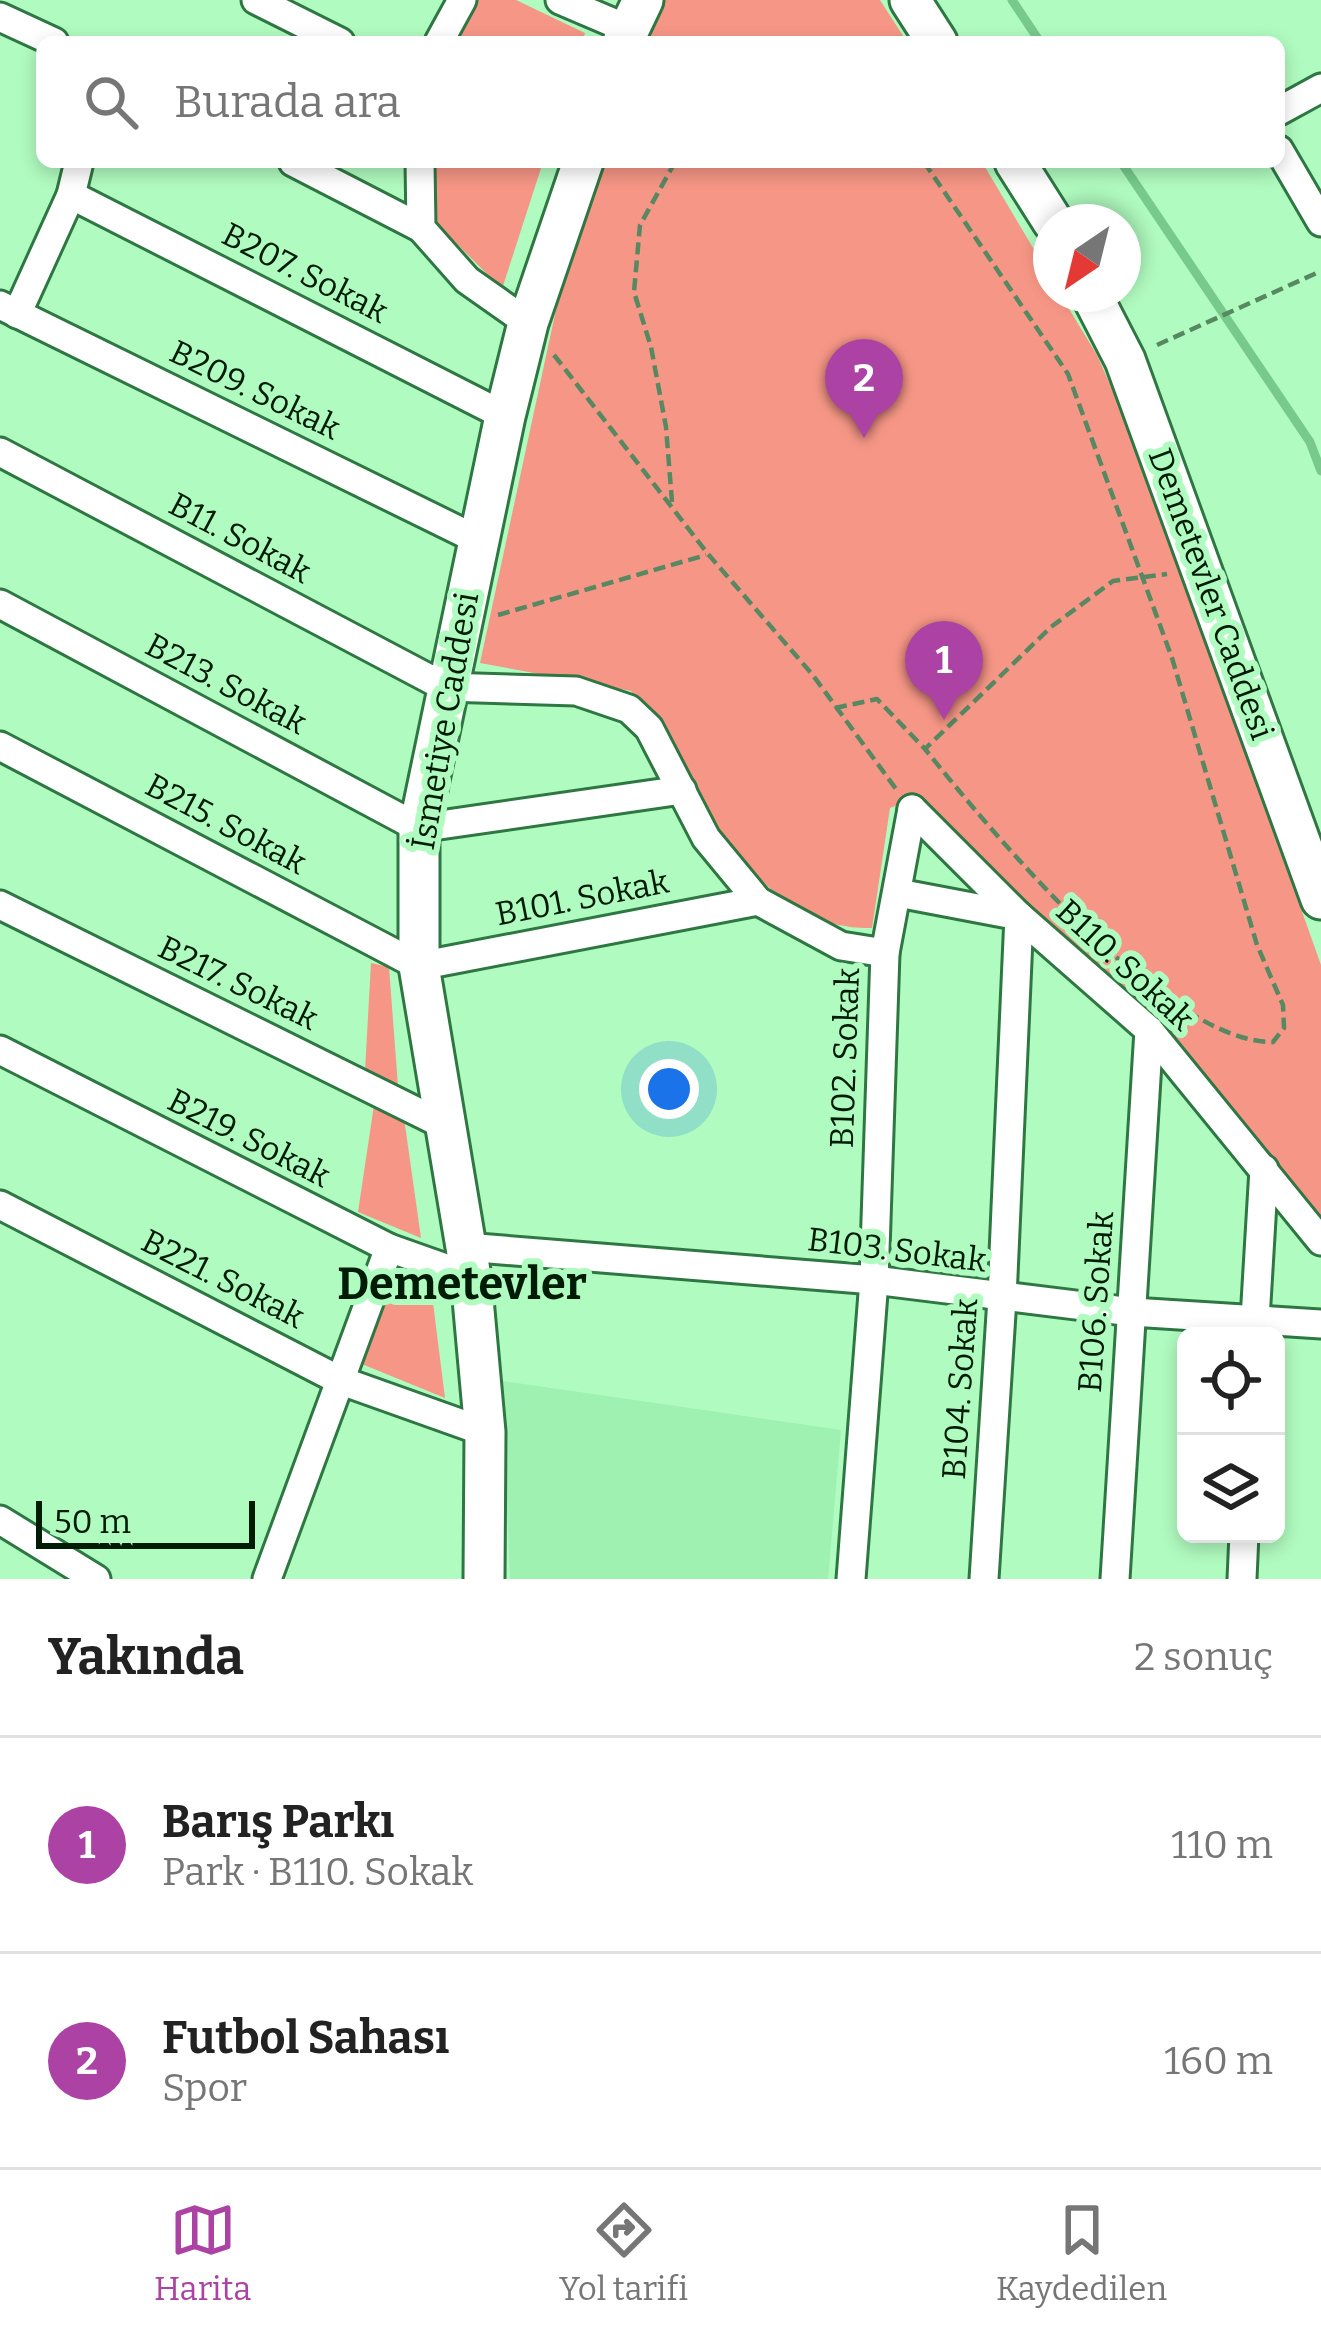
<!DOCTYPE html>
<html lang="tr">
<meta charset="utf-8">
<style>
:root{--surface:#fff;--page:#f6f6f6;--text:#222;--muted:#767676;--line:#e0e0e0;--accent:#ab42a4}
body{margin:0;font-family:Bitter,serif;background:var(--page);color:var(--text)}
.controls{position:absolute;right:36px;bottom:36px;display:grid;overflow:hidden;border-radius:18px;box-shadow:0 6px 18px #0003}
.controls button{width:108px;height:108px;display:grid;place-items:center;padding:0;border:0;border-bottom:3px solid var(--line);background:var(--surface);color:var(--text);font:60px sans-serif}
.compass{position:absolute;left:1033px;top:204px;width:108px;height:108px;border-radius:50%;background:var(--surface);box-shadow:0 6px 18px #0003;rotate:215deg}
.scale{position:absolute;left:36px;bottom:30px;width:219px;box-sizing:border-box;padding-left:12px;border:6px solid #001c07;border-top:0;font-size:33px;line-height:42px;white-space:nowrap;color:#001c07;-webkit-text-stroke:9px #b0fbbf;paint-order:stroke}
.you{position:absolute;left:669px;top:1089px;width:42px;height:42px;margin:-30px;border:9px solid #fff;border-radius:50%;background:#1a73e8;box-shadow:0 0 0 18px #1a73e833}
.badge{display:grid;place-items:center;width:78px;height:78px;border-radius:50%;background:var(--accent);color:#fff;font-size:39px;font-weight:700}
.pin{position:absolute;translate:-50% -99px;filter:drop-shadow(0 3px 6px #0008)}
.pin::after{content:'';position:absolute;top:63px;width:42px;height:36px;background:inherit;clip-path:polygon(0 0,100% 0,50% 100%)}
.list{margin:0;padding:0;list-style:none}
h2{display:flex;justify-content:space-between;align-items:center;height:156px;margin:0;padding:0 48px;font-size:51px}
h2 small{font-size:39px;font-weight:400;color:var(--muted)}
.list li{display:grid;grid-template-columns:78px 1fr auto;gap:36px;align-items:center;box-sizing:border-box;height:216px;padding:0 48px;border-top:3px solid var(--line)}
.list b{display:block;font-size:45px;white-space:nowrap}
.list p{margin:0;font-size:39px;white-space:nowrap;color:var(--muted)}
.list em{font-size:39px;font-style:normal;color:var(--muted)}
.icon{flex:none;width:66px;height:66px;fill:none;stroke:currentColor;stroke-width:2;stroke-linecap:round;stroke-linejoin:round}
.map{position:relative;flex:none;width:1321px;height:1579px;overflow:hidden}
.search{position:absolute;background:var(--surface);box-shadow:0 6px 18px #0003;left:36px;right:36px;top:36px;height:132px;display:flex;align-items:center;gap:30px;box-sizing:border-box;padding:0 42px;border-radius:18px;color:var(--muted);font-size:45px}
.sheet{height:588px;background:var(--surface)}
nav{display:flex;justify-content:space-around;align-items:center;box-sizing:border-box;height:168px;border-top:3px solid var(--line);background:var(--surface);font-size:33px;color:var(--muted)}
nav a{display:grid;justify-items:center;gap:6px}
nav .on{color:var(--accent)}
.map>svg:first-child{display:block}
.built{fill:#9ff1b1}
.green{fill:#f69686}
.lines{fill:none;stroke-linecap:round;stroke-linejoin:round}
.stream{stroke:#77ca8b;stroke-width:9}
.minor-casing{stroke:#2e7743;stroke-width:33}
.secondary-casing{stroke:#2e7743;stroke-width:45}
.path{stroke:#568961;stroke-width:4.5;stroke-dasharray:12 6;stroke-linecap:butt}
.minor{stroke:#fff;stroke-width:27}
.secondary{stroke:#fff;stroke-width:39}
.labels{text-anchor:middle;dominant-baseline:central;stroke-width:12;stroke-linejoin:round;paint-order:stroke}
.street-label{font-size:33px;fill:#001c07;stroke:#b0fbbf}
.district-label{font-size:45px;font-weight:bold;fill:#001c07;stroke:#b0fbbf}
</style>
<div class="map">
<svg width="1321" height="1579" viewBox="0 0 1321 1579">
<rect width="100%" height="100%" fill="#b0fbbf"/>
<!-- built -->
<path class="built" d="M502,1381L841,1430L828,1579H510Z"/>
<!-- green -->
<g class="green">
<path d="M475,0H516L585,33L582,42H455Z"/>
<path d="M663,0H880L907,42H644Z"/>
<path d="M434,162H543L502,289L433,220Z"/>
<path d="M599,162H982L1051,278V294H1060L1097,355L1133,437L1321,965V1233L1117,992L921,796L890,808L872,928C803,931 745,874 710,818C696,797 688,773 676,752C663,730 646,711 631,691L480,663L560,291Z"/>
<path d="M371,963L389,967L398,1086L365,1071Z"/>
<path d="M374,1105L404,1118L421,1238L358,1212Z"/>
<path d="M392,1264L430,1279L445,1398L352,1360Z"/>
</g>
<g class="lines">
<!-- stream -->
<g class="stream">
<path d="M1012,0L1040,42"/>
<path d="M1121,162L1310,442L1321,471"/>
</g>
<defs>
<g id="minor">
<path d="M256,0L340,42"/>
<path d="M560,0L628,29"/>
<path d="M0,17L54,42"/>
<path d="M439,42L462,0"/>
<path d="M1279,111L1321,88"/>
<path d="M1279,150L1321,222"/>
<path d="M293,162L421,228"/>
<path d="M420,162L421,228L467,280L528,323"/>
<path d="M71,195L505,416"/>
<path d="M0,305L478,540"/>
<path d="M17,314L71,195L79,162"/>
<path d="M0,452L445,687L576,691L629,709L649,728L706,838L758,901L841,946L885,953L874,1280L851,1579"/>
<path d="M0,604L419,828L682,790"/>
<path d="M0,746L419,966L758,901"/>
<path d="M912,809L1019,916L1149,1030L1321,1241"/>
<path d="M898,893L1019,916L1002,1298L984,1579"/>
<path d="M0,905L444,1125"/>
<path d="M885,953L912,809"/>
<path d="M0,1050L389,1248L471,1277"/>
<path d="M0,1205L339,1380L485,1432"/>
<path d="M465,1247L874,1280L1132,1312L1321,1324"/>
<path d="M1254,1336L1264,1169"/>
<path d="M0,1520L96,1579"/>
<path d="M267,1579L389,1248"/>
<path d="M1115,1579L1149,1030"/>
<path d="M1242,1579L1244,1534"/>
</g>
<g id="secondary">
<path d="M910,0L937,42"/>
<path d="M623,42L643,0"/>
<path d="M1015,162L1053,222"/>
<path d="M1091,294L1125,360L1321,899"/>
<path d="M484,1579L485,1432L471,1277L419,966V828L505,416L528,323L583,162"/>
</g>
</defs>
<!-- minor casing -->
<use href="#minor" class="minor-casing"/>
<!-- secondary casing -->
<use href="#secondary" class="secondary-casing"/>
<!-- path -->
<g class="path">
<path d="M924,162L1068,374L1172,658L1257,945L1283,1005L1284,1028L1273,1042C1165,1043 990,830 925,749"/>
<path d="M1157,345L1321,271"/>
<path d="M554,355L708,554L812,674L896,789"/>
<path d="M672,502L666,427L651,347L634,292L640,225L675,162"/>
<path d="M498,615L706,555"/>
<path d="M835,708L877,699L925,749L1051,627L1113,581L1167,574"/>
</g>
<!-- minor -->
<use href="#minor" class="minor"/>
<!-- secondary -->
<use href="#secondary" class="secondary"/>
</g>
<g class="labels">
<!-- street labels -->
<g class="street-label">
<text transform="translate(305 273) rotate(27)">B207. Sokak</text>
<text transform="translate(255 390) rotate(26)">B209. Sokak</text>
<text transform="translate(240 538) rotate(28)">B11. Sokak</text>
<text transform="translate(1211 594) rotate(70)">Demetevler Caddesi</text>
<text transform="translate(226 684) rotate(28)">B213. Sokak</text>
<text transform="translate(445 721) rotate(-80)">İsmetiye Caddesi</text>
<text transform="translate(226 824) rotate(28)">B215. Sokak</text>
<text transform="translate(582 898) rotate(-11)">B101. Sokak</text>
<text transform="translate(1125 965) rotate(43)">B110. Sokak</text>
<text transform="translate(238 983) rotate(26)">B217. Sokak</text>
<text transform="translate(845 1058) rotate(-88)">B102. Sokak</text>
<text transform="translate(249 1138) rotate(27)">B219. Sokak</text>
<text transform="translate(897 1250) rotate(7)">B103. Sokak</text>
<text transform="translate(223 1279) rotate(27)">B221. Sokak</text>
<text transform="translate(1096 1302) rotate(-86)">B106. Sokak</text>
<text transform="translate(960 1389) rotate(-86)">B104. Sokak</text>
</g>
<!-- district labels -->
<g class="district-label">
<text x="462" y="1284">Demetevler</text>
</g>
</g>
</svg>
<div class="controls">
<button><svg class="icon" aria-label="locate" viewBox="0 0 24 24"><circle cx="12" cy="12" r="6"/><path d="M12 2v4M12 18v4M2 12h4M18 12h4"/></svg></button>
<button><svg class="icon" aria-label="layers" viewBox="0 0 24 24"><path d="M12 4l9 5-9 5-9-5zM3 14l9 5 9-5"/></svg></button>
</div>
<svg class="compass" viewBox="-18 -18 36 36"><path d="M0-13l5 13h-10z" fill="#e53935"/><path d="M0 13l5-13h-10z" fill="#767676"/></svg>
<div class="scale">50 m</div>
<div class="you"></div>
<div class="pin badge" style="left:944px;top:720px">1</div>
<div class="pin badge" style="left:864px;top:438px">2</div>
<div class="search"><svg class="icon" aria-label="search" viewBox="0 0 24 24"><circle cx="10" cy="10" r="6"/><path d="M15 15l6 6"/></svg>Burada ara</div>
</div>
<section class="sheet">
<h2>Yakında<small>2 sonuç</small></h2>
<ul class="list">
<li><span class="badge">1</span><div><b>Barış Parkı</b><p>Park · B110. Sokak</p></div><em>110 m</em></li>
<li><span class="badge">2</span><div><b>Futbol Sahası</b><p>Spor</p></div><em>160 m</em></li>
</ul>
</section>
<nav>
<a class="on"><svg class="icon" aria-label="map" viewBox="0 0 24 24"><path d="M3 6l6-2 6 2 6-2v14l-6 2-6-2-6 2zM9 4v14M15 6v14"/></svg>Harita</a>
<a><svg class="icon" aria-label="directions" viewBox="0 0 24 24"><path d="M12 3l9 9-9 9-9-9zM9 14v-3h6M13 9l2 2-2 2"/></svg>Yol tarifi</a>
<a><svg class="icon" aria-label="saved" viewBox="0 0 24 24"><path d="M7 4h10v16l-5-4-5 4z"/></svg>Kaydedilen</a>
</nav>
